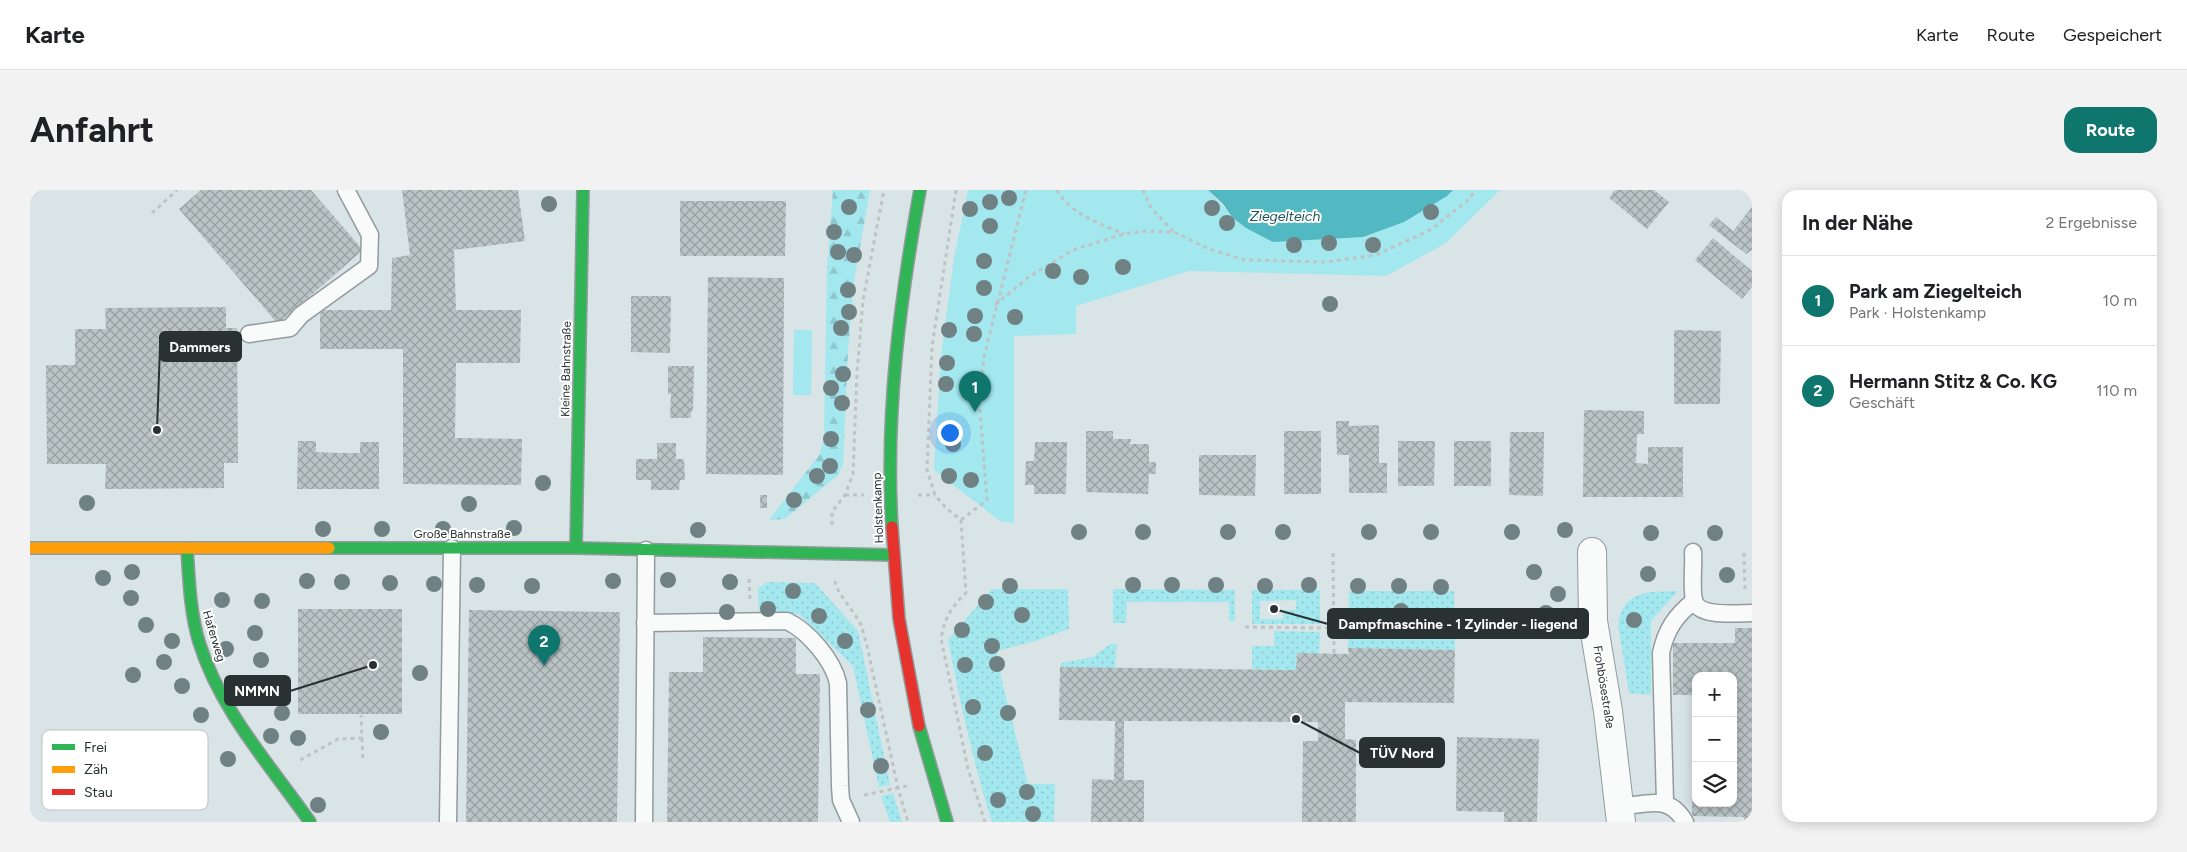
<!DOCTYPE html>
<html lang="de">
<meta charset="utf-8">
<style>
:root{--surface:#fff;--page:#f2f2f2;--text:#202124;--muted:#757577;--line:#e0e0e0;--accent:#0f766e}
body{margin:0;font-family:Figtree,sans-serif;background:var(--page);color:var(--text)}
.controls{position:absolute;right:15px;bottom:15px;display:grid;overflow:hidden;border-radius:10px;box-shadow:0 2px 12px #0003}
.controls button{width:45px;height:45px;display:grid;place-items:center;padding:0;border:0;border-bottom:1px solid var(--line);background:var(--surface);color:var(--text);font:25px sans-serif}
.you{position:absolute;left:919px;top:242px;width:18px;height:18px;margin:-12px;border:4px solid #fff;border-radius:50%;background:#1a73e8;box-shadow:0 0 0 8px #1a73e833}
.badge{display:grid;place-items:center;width:32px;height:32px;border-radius:50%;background:var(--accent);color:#fff;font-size:16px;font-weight:700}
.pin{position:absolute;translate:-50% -41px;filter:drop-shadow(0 1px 2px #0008)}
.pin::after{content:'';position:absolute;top:26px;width:18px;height:15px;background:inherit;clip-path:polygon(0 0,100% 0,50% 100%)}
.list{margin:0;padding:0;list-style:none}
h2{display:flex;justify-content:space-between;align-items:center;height:65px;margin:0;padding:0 20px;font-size:21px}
h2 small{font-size:16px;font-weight:400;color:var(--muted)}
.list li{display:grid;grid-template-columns:32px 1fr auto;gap:15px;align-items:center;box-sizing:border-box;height:90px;padding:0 20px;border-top:1px solid var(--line)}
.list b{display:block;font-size:19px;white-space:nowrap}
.list p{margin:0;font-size:16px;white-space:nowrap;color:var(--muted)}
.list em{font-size:16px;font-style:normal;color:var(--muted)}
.icon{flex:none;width:28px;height:28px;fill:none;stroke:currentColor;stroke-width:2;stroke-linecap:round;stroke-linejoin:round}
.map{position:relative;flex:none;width:1722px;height:632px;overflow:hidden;border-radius:15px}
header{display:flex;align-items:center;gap:30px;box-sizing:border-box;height:70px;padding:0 25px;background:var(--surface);border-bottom:1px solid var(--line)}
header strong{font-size:24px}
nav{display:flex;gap:28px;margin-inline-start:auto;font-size:18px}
.intro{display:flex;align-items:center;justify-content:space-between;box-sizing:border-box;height:120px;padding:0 30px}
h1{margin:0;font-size:35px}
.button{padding:12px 22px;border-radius:15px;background:var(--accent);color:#fff;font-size:18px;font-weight:700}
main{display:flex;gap:30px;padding:0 30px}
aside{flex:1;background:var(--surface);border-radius:15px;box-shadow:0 2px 12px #0003}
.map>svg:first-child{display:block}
.grass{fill:url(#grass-dots);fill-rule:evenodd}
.forest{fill:url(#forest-firs)}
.green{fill:#a3e7ef}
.water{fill:#52b8c2}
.building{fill:url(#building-cross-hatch);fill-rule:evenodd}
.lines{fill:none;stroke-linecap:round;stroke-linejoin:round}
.lane-casing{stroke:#929b9d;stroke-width:19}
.street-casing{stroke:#929b9d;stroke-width:30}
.fast-casing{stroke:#929b9d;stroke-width:14}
.slow-casing{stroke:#929b9d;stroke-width:14}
.jam-casing{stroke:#929b9d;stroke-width:14}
.path{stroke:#bfc3c3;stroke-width:3;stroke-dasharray:4 4;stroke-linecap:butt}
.lane{stroke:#f9fbfb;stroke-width:16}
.street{stroke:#f9fbfb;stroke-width:28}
.fast{stroke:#30b455;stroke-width:11}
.slow{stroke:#ff9f0a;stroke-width:11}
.jam{stroke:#e5322d;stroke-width:11}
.tram{stroke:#ced1d2;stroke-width:1}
.tree{fill:#708183}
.labels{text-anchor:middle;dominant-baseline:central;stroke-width:4;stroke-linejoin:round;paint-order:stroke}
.street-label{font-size:12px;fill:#293132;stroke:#fff}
.water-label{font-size:14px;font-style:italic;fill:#1f5359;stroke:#fff}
.key{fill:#fff;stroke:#bfc1c2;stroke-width:1}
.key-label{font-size:14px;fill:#293132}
.leader{fill:none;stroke:#293132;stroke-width:2}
.callout-dot{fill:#293132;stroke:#fff;stroke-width:2}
.callout{fill:#293132;stroke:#293132;stroke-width:2}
.callout-label{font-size:14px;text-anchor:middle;font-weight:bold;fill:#fff}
</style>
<header>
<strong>Karte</strong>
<nav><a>Karte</a><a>Route</a><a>Gespeichert</a></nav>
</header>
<div class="intro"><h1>Anfahrt</h1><a class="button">Route</a></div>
<main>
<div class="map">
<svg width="1722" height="632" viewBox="0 0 1722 632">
<defs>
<pattern id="grass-dots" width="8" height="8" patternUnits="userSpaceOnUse" patternTransform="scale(1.25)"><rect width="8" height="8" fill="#a3e7ef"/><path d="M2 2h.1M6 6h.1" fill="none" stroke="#8cc7cd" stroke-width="1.8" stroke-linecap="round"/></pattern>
<pattern id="forest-firs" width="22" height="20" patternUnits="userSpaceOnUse" patternTransform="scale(1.25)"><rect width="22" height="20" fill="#a3e7ef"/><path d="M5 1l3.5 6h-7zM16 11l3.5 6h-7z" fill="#8cc7cd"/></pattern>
<pattern id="building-cross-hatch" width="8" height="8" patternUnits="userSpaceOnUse" patternTransform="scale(1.25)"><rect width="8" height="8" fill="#bac4c6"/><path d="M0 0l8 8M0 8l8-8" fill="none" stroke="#97a0a1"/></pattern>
</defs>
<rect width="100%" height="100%" fill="#d8e4e6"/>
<!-- grass -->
<g class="grass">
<path d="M738,392L785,393L828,441L860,595L849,597L823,476L769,424H729L728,398Z"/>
<path d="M962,399H1038L1039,439L1005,451L967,461L972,491L998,594H1025L1024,632H962C943,572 930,512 918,450Z"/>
<path d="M1083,399L1205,400V431H1199V412H1097L1096,433H1083Z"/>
<path d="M1222,400H1290V434H1222ZM1266,410V420H1253V429H1230V411Z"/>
<path d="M1319,401H1424L1425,460L1318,458Z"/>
<path d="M1648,401L1621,431V505L1599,503L1588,435C1593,399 1619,402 1648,401Z"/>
<path d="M1244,441L1290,442L1289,464L1267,463L1266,480L1222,479V456H1244Z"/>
<path d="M1080,454H1087L1085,478L1030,477L1032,473L1063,467Z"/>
<path d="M863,603L872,632H860L851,606Z"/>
</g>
<!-- forest -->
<path class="forest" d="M803,0H840L824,91L818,161L813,274L808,285L755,329L739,330L790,264L794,248L797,78Z"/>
<!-- green -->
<g class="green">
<path d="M938,0H1178C1190,13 1202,27 1216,38L1417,6L1423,0H1470L1416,53L1356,86L1159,81L1046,116V144L984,146V333L970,331L904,280L911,165L924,68Z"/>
<path d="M764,140H782L781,205H763Z"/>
</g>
<!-- water -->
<path class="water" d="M1178,0H1423L1417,6L1374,32L1333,47L1243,52L1216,38L1203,28L1193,14Z"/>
<!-- building -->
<g class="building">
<path d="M171,0H281L333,60L248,134L149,19Z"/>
<path d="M372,0H488L495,51L424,60L426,120H491L490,173H426L425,248L492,249L491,295L373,294V159H290V120H361L362,68L380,65Z"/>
<path d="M1585,0H1624L1639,12L1617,39L1579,8Z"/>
<path d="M650,11H756L755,66H650Z"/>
<path d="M1722,17V60L1716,64L1679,35L1686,27L1703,41Z"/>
<path d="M1683,48L1722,81V97L1712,109L1665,70Z"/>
<path d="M678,87L754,88L753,285L676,284Z"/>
<path d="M601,106H641L640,163L601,162Z"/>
<path d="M196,117V138H207L208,273H194V298L75,299L76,274H17L16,175H45V139H76L75,118Z"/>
<path d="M1644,140L1691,141L1690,214H1644Z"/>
<path d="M638,176H664L663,221H661V228H640L641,204H638Z"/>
<path d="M1554,220L1614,221V244H1607L1606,273L1618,274V257H1653V307H1553Z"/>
<path d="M1306,231H1319V236L1349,235V273H1357V303H1319V265H1307Z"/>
<path d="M1056,241H1083V249H1101L1100,254H1119V272H1126V284H1119L1118,304L1056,302Z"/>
<rect x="1254" y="241" width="37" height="63"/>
<path d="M1480,242H1514L1513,306L1479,305Z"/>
<path d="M268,251H286V262L308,263H330V252H349V299H267Z"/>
<path d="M1368,251H1405L1404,296H1368Z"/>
<rect x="1424" y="251" width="37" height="45"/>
<path d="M1005,252H1037L1036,304H1004V295H995L996,271H1004Z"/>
<path d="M627,253H646V269H654L655,290H650L649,300H621V290H606V269H627Z"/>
<path d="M1169,265H1226L1225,306L1169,305Z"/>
<rect x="730" y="305" width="7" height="13"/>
<rect x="268" y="419" width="104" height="105"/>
<path d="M439,420L590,422L587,632H436Z"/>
<path d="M1705,438H1722V632H1714V627L1662,626L1663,505H1643V453H1705ZM1666,486H1703V613H1666Z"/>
<path d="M673,447L766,448V484H790L788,632H637L639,482H673Z"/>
<path d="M1318,458L1425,460L1424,513L1315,512V549L1326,550V632H1272L1273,551H1288V532L1094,531V590H1114V632H1061L1062,589L1084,590L1085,531L1029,530L1030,477L1266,480L1267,463L1319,464Z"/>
<path d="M1427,547L1509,549L1507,632H1474V622L1426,621Z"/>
</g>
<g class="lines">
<defs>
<g id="lane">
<path d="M219,144L260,138L271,125L339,76L340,45L316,0"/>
<path d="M1663,362C1664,377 1661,396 1664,410C1668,428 1708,423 1722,423"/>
<path d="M615,433L757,431C778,441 803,470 808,493L810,596L811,610L821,632"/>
<path d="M1635,612L1631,463C1636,440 1645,426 1664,411"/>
<path d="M1590,617C1618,614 1639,604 1655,632"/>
<path d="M418,632L422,358"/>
<path d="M614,632L616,360"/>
</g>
<path id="street" d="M1562,362L1563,431L1578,521L1591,632"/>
<g id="fast">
<path d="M862,337C855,223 870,111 890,0"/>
<path d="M157,358C159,389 160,422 169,452C190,520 240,575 280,632"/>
<path d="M299,358H546L863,365"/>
<path d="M546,358L553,0"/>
<path d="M889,536L917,632"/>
</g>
<path id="slow" d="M0,358H299"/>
<path id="jam" d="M862,337L869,429L889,536"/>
</defs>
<!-- lane casing -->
<use href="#lane" class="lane-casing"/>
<!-- street casing -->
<use href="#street" class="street-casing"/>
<!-- fast casing -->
<use href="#fast" class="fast-casing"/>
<!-- slow casing -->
<use href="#slow" class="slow-casing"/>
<!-- jam casing -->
<use href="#jam" class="jam-casing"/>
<!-- path -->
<g class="path">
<path d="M926,0L902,157L897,280L905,305L916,318L931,330L936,403C921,417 915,428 911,448L938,579L955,632"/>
<path d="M1027,0C1040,24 1071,34 1094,44"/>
<path d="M1113,0L1121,18L1143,41"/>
<path d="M122,23L147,0"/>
<path d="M965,115L1000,86L1043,60L1094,44L1116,41L1144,42L1179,59L1215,70L1296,72L1346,65L1400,40L1436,12L1446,0"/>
<path d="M815,305H834"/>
<path d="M888,305H905"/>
<path d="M931,330L957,310L949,209L954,167L996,0"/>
<path d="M802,335V322L815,305L823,284L827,183L833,110L854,0"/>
<path d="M1303,363L1304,464"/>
<path d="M1714,363L1715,402"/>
<path d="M719,389L720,410"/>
<path d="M805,391C806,402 824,421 830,433C833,440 835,448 837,456L868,598L878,632"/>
<path d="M1215,437L1304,438"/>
<path d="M332,548L333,572"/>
<path d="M270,570L308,549L332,548L331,525"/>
<path d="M834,605L877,596"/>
</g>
<!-- lane -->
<use href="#lane" class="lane"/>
<!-- street -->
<use href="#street" class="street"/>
<!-- fast -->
<use href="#fast" class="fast"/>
<!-- slow -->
<use href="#slow" class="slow"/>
<!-- jam -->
<use href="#jam" class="jam"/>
<!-- tram -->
<path class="tram" d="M0,10L10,0"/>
</g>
<!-- trees -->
<g class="tree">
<circle cx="979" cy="8" r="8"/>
<circle cx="960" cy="12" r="8"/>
<circle cx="519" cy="14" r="8"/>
<circle cx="819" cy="17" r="8"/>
<circle cx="1182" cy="18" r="8"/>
<circle cx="940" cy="19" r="8"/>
<circle cx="1401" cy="22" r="8"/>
<circle cx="1197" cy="33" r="8"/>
<circle cx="960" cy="36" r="8"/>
<circle cx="804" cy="42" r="8"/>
<circle cx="1299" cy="53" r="8"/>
<circle cx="1264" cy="55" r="8"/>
<circle cx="1343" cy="55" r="8"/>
<circle cx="808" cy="62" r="8"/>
<circle cx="824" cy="65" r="8"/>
<circle cx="954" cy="71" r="8"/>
<circle cx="1093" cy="77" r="8"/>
<circle cx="1023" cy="81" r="8"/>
<circle cx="1051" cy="87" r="8"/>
<circle cx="954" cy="98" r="8"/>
<circle cx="818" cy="100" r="8"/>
<circle cx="1300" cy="114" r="8"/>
<circle cx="819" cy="122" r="8"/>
<circle cx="945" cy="126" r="8"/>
<circle cx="985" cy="127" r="8"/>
<circle cx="811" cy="138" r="8"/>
<circle cx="919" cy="140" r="8"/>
<circle cx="944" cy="144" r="8"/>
<circle cx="917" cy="173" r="8"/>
<circle cx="813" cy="184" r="8"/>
<circle cx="916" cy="194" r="8"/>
<circle cx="801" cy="198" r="8"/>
<circle cx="812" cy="213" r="8"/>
<circle cx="801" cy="249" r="8"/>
<circle cx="923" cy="254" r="8"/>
<circle cx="800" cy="276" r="8"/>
<circle cx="787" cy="286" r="8"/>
<circle cx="919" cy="286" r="8"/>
<circle cx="941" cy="290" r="8"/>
<circle cx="513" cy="293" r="8"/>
<circle cx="764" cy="310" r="8"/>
<circle cx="57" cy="313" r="8"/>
<circle cx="439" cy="314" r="8"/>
<circle cx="484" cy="338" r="8"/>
<circle cx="293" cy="339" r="8"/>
<circle cx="352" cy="339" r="8"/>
<circle cx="413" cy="339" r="8"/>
<circle cx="668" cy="340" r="8"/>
<circle cx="1535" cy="340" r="8"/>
<circle cx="1049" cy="342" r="8"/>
<circle cx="1113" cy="342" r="8"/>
<circle cx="1198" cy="342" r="8"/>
<circle cx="1253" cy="342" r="8"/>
<circle cx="1339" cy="342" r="8"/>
<circle cx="1401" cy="342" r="8"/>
<circle cx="1482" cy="342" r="8"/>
<circle cx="1621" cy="343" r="8"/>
<circle cx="1685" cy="343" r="8"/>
<circle cx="102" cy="382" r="8"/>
<circle cx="1504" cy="382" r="8"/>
<circle cx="1618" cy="384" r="8"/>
<circle cx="1697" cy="385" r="8"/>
<circle cx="73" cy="388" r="8"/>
<circle cx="638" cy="390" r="8"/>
<circle cx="277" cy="391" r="8"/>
<circle cx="583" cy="391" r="8"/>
<circle cx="312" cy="392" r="8"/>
<circle cx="700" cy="392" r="8"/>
<circle cx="360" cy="393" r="8"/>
<circle cx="404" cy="394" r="8"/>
<circle cx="447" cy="395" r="8"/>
<circle cx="1103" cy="395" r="8"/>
<circle cx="1142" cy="395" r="8"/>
<circle cx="1186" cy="395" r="8"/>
<circle cx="1279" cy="395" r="8"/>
<circle cx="502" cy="396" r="8"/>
<circle cx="980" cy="396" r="8"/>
<circle cx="1235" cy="396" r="8"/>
<circle cx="1328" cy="396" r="8"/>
<circle cx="1369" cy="396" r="8"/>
<circle cx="1411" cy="397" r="8"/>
<circle cx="763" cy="401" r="8"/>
<circle cx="1528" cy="404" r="8"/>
<circle cx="101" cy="408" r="8"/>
<circle cx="192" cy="410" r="8"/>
<circle cx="232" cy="411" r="8"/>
<circle cx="956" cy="412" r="8"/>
<circle cx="738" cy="419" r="8"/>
<circle cx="1371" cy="421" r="8"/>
<circle cx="697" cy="422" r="8"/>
<circle cx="1516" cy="423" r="8"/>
<circle cx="992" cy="425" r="8"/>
<circle cx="789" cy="426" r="8"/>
<circle cx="1604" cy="430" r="8"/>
<circle cx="116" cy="435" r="8"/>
<circle cx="932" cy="440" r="8"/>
<circle cx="225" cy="443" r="8"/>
<circle cx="142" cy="451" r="8"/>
<circle cx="815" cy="451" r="8"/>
<circle cx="962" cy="456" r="8"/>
<circle cx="196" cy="459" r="8"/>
<circle cx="231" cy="470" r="8"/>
<circle cx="134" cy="472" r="8"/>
<circle cx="967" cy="474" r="8"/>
<circle cx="935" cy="475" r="8"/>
<circle cx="390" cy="483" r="8"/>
<circle cx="103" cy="485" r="8"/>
<circle cx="152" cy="496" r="8"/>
<circle cx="943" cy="517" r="8"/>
<circle cx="838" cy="520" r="8"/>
<circle cx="252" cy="523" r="8"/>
<circle cx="978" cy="523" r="8"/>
<circle cx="171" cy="525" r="8"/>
<circle cx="351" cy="542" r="8"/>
<circle cx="241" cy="546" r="8"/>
<circle cx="268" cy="548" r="8"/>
<circle cx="955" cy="563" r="8"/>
<circle cx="198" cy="569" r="8"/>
<circle cx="851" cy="576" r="8"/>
<circle cx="997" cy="602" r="8"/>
<circle cx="968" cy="610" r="8"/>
<circle cx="288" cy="615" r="8"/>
<circle cx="1003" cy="624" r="8"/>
</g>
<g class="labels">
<!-- street labels -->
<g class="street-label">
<text transform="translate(536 179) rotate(-89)">Kleine Bahnstraße</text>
<text transform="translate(848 318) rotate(-92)">Holstenkamp</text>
<text x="432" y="344">Große Bahnstraße</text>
<text transform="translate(184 446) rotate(73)">Haferweg</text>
<text transform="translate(1574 497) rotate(81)">Frohbösestraße</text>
</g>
<!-- water labels -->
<g class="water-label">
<text x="1255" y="26">Ziegelteich</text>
</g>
</g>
<!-- legend -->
<rect x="12" y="540" width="166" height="80" rx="8" class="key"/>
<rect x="22" y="554" width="23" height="6" fill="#30b455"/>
<rect x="22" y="576" width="23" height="7" fill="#ff9f0a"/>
<rect x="22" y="599" width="23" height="6" fill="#e5322d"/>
<g class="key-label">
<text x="54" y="562">Frei</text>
<text x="54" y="584">Zäh</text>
<text x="54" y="607">Stau</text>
</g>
<!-- callouts -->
<path class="leader" d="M127 240L130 157M1244 419L1298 434M343 475L260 501M1266 529L1330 563"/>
<g class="callout-dot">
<circle cx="127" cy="240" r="5"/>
<circle cx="1244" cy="419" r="5"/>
<circle cx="343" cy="475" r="5"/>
<circle cx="1266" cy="529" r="5"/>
</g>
<g class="callout">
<rect x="130" y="142" width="81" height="29" rx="5"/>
<rect x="1298" y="419" width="260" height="29" rx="5"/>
<rect x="195" y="486" width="65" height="29" rx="5"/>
<rect x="1330" y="548" width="84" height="29" rx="5"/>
</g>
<g class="callout-label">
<text x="170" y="162">Dammers</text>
<text x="1428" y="439">Dampfmaschine - 1 Zylinder - liegend</text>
<text x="227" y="506">NMMN</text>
<text x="1372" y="568">TÜV Nord</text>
</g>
</svg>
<div class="controls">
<button>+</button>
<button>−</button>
<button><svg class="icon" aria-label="layers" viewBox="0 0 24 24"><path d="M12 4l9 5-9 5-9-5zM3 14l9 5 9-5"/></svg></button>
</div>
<div class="you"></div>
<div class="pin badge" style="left:945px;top:222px">1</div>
<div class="pin badge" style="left:514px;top:476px">2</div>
</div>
<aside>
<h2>In der Nähe<small>2 Ergebnisse</small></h2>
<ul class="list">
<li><span class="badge">1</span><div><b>Park am Ziegelteich</b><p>Park · Holstenkamp</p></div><em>10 m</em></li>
<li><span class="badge">2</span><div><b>Hermann Stitz &amp; Co. KG</b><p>Geschäft</p></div><em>110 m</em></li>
</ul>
</aside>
</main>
